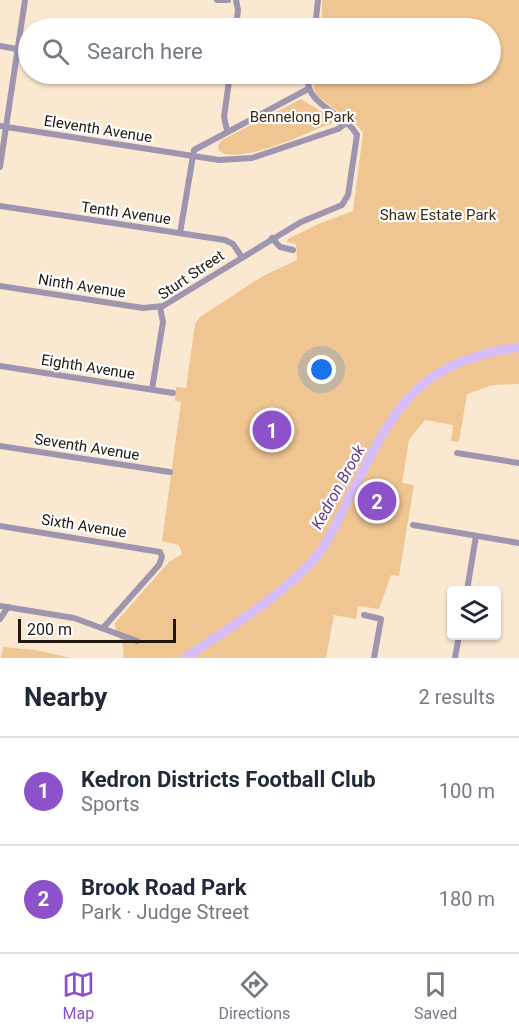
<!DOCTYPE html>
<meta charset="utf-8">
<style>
:root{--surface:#fff;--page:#f6f6f7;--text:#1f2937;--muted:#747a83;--line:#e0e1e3;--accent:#8d52c9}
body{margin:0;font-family:Roboto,sans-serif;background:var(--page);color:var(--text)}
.controls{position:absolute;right:18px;bottom:18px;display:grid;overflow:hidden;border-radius:6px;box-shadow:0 2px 4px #0004}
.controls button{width:54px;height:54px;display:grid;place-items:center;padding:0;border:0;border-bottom:2px solid var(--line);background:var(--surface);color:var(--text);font:30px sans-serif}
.scale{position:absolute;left:18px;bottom:15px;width:158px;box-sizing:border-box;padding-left:6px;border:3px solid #201911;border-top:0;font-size:16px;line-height:21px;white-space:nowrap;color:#201911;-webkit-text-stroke:4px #fff;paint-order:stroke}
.you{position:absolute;left:322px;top:370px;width:21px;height:21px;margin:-15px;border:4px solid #fff;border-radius:50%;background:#1a73e8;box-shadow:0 0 0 9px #1a73e833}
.badge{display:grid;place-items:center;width:39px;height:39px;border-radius:50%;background:var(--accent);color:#fff;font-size:20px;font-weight:700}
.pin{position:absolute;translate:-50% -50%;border:3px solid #fff;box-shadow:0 2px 6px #0006}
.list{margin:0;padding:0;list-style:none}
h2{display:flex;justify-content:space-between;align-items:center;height:78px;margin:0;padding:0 24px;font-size:26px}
h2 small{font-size:20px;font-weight:400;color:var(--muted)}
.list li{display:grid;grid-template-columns:39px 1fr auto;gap:18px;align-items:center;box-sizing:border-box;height:108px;padding:0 24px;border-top:2px solid var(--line)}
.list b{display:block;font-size:22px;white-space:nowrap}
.list p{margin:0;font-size:20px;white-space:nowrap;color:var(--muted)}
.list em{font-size:20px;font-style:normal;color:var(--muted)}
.icon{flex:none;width:33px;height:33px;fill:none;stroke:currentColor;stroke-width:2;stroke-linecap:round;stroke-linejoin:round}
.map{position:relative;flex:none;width:519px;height:658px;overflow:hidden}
.search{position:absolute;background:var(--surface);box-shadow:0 2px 4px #0004;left:18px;right:18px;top:18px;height:66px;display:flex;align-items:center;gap:15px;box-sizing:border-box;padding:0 21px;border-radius:33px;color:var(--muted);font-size:22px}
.sheet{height:294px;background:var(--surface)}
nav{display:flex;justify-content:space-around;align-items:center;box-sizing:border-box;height:84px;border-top:2px solid var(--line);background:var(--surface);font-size:16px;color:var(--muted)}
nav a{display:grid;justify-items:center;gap:3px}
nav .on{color:var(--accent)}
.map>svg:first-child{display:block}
.green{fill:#efc591}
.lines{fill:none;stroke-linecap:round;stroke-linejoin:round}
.river{stroke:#d6bdf9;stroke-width:9}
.street{stroke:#a095af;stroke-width:6}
.labels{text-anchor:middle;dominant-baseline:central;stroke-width:4.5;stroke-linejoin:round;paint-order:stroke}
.park-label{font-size:15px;fill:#3c2a11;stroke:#fff}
.street-label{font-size:15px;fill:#201911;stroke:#fff}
.water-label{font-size:16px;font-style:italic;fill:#603f85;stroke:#fff}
</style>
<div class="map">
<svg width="519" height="658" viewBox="0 0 519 658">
<rect width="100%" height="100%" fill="#fbe8d1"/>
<!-- green -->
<g class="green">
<path d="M322,0H519V384L493,385L467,394L459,442L451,441L453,425L425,420L409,440L402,483L414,485L399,576L391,575L379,609L358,606L356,619L334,615L326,658H123C126,641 115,638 115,623L169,562L182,554L179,545L162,541L181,402L175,401L176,387L186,388L195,324L200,317L263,276L297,260L296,244L287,242L288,239L318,224L353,211L363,133L358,126L317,96L314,89L315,74H490V28H322Z"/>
<path d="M301,99L332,118V123C308,132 240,166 219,151L218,146L222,140Z"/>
<path d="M3,647L36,650L71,658H1Z"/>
</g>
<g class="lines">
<!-- river -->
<path class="river" d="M185,658C226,630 284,594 315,558C329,541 339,518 349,498C394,410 412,363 519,347"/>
<!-- street -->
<g class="street">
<path d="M217,0H228"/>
<path d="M236,0L238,10L236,28"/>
<path d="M315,28L318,0"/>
<path d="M0,46L28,51"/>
<path d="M180,74L229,81"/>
<path d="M0,126L219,160L252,158L338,129L346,123"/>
<path d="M227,130L224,117L230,74"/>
<path d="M0,167L25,0"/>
<path d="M0,206L225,240L233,244L241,256"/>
<path d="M180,233L194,150L308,89"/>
<path d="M272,238L280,247L293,250"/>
<path d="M0,286L143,308L163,306L301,222L342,205L348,195L357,135C344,111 303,106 308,74"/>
<path d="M0,366L173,393"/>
<path d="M152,389L163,322L160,307"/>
<path d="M0,446L170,472"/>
<path d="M457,453L519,463"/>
<path d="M413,525L519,543"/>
<path d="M0,526L160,552L162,557L159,565L103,628"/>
<path d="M467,590L476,536"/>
<path d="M0,606L74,618L137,641"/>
<path d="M364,615L381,619L374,658"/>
<path d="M0,619L8,607"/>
<path d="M455,658L459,636"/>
</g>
</g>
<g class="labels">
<!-- park labels -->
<g class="park-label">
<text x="302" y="117">Bennelong Park</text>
<text x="438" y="215">Shaw Estate Park</text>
</g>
<!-- street labels -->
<g class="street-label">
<text transform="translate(98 129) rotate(9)">Eleventh Avenue</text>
<text transform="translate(126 213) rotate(8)">Tenth Avenue</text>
<text transform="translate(191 275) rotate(-34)">Sturt Street</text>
<text transform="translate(82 286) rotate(9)">Ninth Avenue</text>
<text transform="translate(88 367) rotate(9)">Eighth Avenue</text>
<text transform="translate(87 447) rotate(9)">Seventh Avenue</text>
<text transform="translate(84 526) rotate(9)">Sixth Avenue</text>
</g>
<!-- water labels -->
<g class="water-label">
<text transform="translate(338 487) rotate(-61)">Kedron Brook</text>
</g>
</g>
</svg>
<div class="controls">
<button><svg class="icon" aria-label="layers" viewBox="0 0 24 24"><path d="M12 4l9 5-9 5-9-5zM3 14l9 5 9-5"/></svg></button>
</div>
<div class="scale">200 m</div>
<div class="you"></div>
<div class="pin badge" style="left:272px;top:430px">1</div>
<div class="pin badge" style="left:377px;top:501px">2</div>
<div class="search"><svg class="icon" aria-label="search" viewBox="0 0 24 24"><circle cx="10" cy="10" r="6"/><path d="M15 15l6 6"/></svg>Search here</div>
</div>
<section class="sheet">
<h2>Nearby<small>2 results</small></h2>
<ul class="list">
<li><span class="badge">1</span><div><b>Kedron Districts Football Club</b><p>Sports</p></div><em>100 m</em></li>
<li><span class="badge">2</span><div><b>Brook Road Park</b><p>Park · Judge Street</p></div><em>180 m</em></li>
</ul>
</section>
<nav>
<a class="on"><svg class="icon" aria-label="map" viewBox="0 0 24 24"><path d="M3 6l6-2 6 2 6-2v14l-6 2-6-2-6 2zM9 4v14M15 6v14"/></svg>Map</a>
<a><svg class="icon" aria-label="directions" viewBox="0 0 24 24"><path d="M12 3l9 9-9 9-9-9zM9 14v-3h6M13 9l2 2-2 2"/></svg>Directions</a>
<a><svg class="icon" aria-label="saved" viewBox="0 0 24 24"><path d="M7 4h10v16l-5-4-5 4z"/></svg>Saved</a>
</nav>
